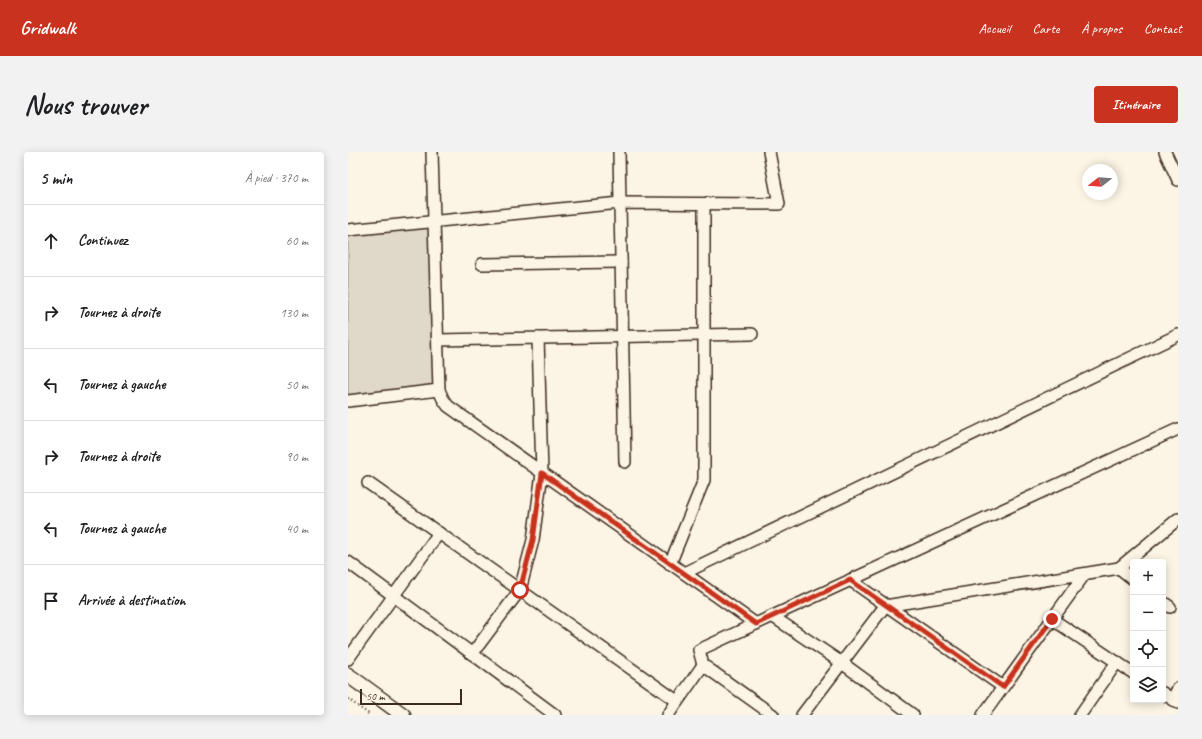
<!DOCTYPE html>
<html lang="fr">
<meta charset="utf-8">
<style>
:root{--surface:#fff;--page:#f2f2f2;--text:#202124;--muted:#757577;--line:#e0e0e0;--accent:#c8321e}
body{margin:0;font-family:Caveat,sans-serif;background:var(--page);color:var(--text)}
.controls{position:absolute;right:12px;bottom:12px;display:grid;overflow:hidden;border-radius:4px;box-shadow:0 2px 10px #0003}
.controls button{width:36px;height:36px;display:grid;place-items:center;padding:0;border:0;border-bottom:1px solid var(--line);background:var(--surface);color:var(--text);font:20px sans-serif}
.compass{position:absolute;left:734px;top:12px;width:36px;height:36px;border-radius:50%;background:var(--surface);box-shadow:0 2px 10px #0003;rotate:253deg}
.scale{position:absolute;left:12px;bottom:10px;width:102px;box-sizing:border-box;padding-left:4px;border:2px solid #3b2a1e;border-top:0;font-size:11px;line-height:14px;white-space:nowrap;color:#3b2a1e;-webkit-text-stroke:3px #fcf5e5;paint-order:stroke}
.stop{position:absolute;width:12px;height:12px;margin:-9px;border:3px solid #c8321e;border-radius:50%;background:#fff}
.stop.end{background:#c8321e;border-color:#fff;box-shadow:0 1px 4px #0008}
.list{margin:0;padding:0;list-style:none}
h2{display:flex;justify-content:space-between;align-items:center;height:52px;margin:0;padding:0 16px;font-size:17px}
h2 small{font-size:13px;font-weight:400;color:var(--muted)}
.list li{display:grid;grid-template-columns:26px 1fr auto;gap:12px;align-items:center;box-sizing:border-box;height:72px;padding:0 16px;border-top:1px solid var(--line)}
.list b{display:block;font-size:15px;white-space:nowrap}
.list em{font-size:13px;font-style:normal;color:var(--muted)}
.icon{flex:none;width:22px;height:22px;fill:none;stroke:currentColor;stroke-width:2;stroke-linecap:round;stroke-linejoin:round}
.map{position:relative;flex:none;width:830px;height:563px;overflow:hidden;border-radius:4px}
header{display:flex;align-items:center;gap:24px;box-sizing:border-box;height:56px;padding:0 20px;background:var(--accent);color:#fff}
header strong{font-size:19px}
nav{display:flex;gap:22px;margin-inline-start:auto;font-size:14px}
.intro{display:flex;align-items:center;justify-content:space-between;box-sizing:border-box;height:96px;padding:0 24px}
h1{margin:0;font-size:28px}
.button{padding:10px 18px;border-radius:4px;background:var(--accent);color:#fff;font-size:14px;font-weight:700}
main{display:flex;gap:24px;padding:0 24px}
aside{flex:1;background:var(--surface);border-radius:4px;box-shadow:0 2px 10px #0003}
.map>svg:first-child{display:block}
.green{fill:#e0d8c8;stroke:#8e8173}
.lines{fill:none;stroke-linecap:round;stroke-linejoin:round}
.minor-casing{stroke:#3b2a1e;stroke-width:14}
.tertiary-casing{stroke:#3b2a1e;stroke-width:17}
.path{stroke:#3b2a1e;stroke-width:2.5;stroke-dasharray:1 3;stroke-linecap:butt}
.minor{stroke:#fcf5e5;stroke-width:11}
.tertiary{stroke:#fcf5e5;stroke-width:14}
.route{stroke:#c8321e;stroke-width:5}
</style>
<header>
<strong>Gridwalk</strong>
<nav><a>Accueil</a><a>Carte</a><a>À propos</a><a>Contact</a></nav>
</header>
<div class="intro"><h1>Nous trouver</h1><a class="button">Itinéraire</a></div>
<main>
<aside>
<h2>5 min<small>À pied · 370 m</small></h2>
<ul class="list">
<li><svg class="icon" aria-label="ahead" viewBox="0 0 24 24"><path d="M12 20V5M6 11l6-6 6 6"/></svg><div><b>Continuez</b></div><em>60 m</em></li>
<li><svg class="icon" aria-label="right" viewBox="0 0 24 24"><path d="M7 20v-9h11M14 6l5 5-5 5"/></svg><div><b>Tournez à droite</b></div><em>130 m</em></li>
<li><svg class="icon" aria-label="left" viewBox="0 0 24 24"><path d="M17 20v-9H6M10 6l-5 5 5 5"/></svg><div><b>Tournez à gauche</b></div><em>50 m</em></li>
<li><svg class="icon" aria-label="right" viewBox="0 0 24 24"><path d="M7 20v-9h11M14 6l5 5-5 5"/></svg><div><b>Tournez à droite</b></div><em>90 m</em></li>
<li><svg class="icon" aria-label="left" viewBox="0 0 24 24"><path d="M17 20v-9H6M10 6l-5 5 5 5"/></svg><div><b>Tournez à gauche</b></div><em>40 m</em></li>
<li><svg class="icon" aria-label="arrive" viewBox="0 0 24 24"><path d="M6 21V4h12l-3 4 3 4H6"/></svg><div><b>Arrivée à destination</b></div></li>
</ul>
</aside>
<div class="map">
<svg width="830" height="563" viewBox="0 0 830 563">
<rect width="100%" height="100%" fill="#fcf5e5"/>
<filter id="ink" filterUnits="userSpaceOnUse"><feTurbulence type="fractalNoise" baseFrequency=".025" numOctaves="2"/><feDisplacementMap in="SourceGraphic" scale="8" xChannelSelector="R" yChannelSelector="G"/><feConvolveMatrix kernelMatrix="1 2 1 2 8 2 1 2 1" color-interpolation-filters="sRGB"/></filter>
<g filter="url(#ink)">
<!-- green -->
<path class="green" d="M81,76L88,234L0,245V83Z"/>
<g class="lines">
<defs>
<g id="minor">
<path d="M84,0L91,238L95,247L100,254L408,472"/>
<path d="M271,0L277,310"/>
<path d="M817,0L830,28"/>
<path d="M0,78L272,51L431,52L421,0"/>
<path d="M134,112L273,110"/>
<path d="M90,188L404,182"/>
<path d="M0,249L91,238"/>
<path d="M20,331L329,549"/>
<path d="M0,410L207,563"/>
<path d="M322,412L356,328V52"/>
<path d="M771,416L785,427"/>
<path d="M336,421L830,183"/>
<path d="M502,428L655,535"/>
<path d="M815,450L822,455"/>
<path d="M424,464L494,511L565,563"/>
<path d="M704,467L785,521"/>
<path d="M124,502L172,438L185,388L194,321L190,186"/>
<path d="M0,507L91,381"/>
<path d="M815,541L830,551"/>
<path d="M825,547L830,536"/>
<path d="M320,563L355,513"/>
<path d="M425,563L355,513L351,498L830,277"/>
<path d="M454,563L537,454L771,416L830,367"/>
<path d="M635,563L736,423"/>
<path d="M732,563L769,510"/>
</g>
<path id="tertiary" d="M0,523L55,563"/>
</defs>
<!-- minor casing -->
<use href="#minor" class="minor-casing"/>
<!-- tertiary casing -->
<use href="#tertiary" class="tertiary-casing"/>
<!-- path -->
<path class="path" d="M0,547L22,563"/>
<!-- minor -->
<use href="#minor" class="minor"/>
<!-- tertiary -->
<use href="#tertiary" class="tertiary"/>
</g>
</g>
<g class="lines" filter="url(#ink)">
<!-- route -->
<path class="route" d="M172,438L185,388L194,321L408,472L502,428L655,535L704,467"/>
</g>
</svg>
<div class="controls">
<button>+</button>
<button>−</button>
<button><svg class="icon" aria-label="locate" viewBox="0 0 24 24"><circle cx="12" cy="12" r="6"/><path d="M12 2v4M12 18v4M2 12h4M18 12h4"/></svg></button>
<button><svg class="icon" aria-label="layers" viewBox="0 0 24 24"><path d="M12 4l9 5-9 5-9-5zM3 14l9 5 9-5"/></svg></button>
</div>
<svg class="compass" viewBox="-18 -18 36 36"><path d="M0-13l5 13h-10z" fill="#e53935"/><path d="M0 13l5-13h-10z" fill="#757577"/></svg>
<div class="scale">50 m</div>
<div class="stop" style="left:172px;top:438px"></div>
<div class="stop end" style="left:704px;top:467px"></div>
</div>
</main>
